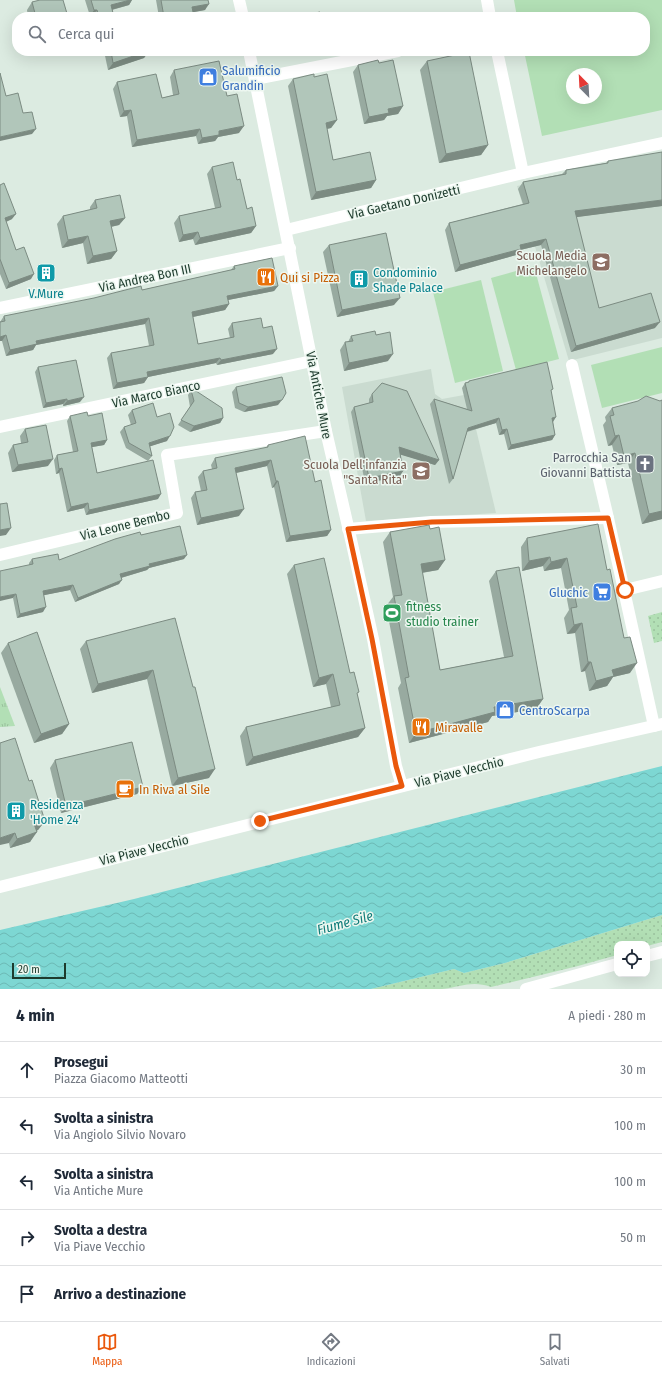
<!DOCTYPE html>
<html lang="it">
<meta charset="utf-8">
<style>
:root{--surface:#fff;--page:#f2f2f3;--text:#1f2937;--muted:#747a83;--line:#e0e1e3;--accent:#ea580c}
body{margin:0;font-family:"Fira Sans Condensed",sans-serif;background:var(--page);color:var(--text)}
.controls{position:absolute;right:12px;bottom:12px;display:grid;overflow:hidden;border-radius:8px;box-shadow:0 4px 16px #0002}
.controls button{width:36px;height:36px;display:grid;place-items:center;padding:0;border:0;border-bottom:1px solid var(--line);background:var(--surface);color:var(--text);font:20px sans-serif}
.compass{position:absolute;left:566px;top:68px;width:36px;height:36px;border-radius:50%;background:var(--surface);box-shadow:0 4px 16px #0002;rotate:336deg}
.scale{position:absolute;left:12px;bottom:10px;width:54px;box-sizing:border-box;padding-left:4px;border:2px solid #1d3b2d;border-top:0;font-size:11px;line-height:14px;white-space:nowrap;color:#1d3b2d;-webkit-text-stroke:3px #edf7f0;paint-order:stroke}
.stop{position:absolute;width:12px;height:12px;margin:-9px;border:3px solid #ea580c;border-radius:50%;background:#fff}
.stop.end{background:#ea580c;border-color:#fff;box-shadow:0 1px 4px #0008}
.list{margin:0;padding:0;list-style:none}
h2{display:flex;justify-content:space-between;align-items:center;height:52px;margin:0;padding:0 16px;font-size:17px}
h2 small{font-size:13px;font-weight:400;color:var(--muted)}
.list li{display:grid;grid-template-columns:26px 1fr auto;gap:12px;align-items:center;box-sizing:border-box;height:56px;padding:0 16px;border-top:1px solid var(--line)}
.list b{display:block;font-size:15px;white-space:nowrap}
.list p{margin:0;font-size:13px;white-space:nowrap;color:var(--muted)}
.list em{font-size:13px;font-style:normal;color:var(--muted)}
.icon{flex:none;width:22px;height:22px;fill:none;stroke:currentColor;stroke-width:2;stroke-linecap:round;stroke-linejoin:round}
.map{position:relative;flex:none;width:662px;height:989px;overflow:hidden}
.search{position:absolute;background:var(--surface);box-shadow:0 4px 16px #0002;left:12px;right:12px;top:12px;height:44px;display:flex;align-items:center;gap:10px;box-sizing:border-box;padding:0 14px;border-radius:16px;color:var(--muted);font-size:15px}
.sheet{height:332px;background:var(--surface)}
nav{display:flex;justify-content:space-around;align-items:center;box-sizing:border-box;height:56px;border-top:1px solid var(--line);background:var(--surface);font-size:11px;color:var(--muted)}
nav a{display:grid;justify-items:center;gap:2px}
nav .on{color:var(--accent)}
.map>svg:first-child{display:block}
.built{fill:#cadbd0}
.grass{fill:url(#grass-dots)}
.park{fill:url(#park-tufts)}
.pitch{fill:#b2dfb5;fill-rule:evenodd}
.water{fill:url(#water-waves)}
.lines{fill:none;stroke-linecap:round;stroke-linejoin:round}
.minor{stroke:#fff;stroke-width:12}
.tertiary{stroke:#fff;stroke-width:12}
.wall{fill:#98aaa0}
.shaded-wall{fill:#7c8b82}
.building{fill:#b1c6ba;stroke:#7c8b82}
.route{stroke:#ea580c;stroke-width:5}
.labels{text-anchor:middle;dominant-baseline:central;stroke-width:3;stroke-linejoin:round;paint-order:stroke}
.shop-label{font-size:13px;fill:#366cbe;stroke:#edf7f0;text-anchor:start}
.street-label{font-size:13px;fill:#1d3b2d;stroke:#edf7f0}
.education-label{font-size:13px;fill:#785e54;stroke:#edf7f0;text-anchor:end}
.culture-label{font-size:13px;fill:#0d838f;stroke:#edf7f0;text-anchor:start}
.food-label{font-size:13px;fill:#c56008;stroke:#edf7f0;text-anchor:start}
.worship-label{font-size:13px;fill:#5b616d;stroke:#edf7f0;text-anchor:end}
.leisure-label{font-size:13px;fill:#27864d;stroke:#edf7f0;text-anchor:start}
.water-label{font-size:14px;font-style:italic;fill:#117d7a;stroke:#edf7f0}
</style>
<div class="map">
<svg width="662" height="989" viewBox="0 0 662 989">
<defs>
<pattern id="grass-dots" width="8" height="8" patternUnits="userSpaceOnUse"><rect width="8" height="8" fill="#b2dfb5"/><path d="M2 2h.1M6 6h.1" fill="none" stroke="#99c09c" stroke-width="1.8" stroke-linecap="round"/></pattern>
<pattern id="park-tufts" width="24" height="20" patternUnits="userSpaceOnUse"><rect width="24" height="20" fill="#b2dfb5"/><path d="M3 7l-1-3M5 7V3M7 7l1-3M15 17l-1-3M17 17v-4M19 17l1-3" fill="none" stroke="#99c09c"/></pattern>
<pattern id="water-waves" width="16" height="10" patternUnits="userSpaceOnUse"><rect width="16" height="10" fill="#7dd7d3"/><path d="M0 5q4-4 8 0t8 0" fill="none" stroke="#6cb9b5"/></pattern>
</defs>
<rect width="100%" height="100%" fill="#dcebe1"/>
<!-- built -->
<g class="built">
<path d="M662,155V338L569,361L517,186Z"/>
<path d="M431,369L435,394L442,399L464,395L472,415L476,429L496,513L366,521L342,387Z"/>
</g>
<!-- grass -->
<g class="grass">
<path d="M662,612V641L654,643L648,616Z"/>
<path d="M662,915V942L647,946V944H617V955L578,966L491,987C472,980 461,987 442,989C419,989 394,989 371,989L454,969L464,973L505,963Z"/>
</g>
<!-- park -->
<path class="park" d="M0,687L15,726L0,727Z"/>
<!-- pitch -->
<g class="pitch">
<path d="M514,0H662V110L542,136L524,51H645V17H517ZM572,74H596V98H572Z"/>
<path d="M534,266L559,359L516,370L491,278Z"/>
<path d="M481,280L503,371L455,383L433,292Z"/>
<path d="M662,347V393L602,408L591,365Z"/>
</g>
<!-- water -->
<path class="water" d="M662,766V915L505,963L464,973L454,969L371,989H0V930L134,899Z"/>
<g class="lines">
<!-- minor -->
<g class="minor">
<path d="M239,0L243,17"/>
<path d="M487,0L490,17"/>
<path d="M249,51L326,431L352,544L373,639L396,766L402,786"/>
<path d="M497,51L523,173"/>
<path d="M255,79L398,51"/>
<path d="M286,230L523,173L662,143"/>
<path d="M0,308L290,248"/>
<path d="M572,365L608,518L654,726"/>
<path d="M0,427L312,361"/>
<path d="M348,529L431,522L608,518"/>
<path d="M0,555L177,513L167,455L326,431"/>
<path d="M625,590L662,581"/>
<path d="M647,956L662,952"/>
<path d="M526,989L617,964"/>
</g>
<!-- tertiary -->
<path class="tertiary" d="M0,887L539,752L662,724"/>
</g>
<!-- wall -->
<g class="wall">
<path d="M85,0H132L129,5L112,10L114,17H94L93,15L90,16Z"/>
<path d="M156,0H208L205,10L193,12L194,17H159Z"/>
<path d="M32,2L68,17H28L27,10Z"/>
<path d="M38,51H57L39,56Z"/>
<path d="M104,51H149L144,58L108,70Z"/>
<path d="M427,61L488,145L481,155L439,163L420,70Z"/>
<path d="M379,63L403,106L398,114L387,116L384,120L364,124L353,72L358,65Z"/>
<path d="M174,70L227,96L239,133L218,137L215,141L198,144L196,136L132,147L127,116L120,117L113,89L117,82L162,98L173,95L170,77Z"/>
<path d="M314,77L337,120L331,128L327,129L333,160L376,180L371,188L311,200L288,86L293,79Z"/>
<path d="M608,161L662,206L576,217L599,308L655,328L571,352L541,245L520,250L516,255L455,272L445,230L449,223L523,204L518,189L523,182L562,174L566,170L606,163Z"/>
<path d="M212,167L237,180L247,209L256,226L251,233L195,245L193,239L179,242L174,223L179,216L215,208L207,174Z"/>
<path d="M0,185L12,219L6,222L16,250L31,279L6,289L0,274Z"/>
<path d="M95,200L125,218L119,225L111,227L117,251L111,259L87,264L83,243L62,248L57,224L63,216L90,210V207Z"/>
<path d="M329,245L394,305L337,317L323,252Z"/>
<path d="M234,266L278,286L274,291L228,300L229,304L225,310L193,317L198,344L230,338L228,329L232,323L263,328L273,354L217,365L216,363L148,377L144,383L113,389L107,358L111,353L149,346L145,324L36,345L33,350L6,356L2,341H0V322L4,316L142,290L231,270Z"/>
<path d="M376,335L388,361L344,371L340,350L345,342H348L351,336Z"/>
<path d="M38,367L80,402L63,406V404L43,408L35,372Z"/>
<path d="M469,381L551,392L553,422L555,435L552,440L508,450L504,434L499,435L496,423L467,432L453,479L449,484L430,404L434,399L467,409L462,388L465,383H468Z"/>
<path d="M236,387L278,405L244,412L235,408L232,392Z"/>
<path d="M191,390L223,418L220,423L190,432L178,425L190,407L188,395Z"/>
<path d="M372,394L439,460L435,465L400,454L403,471L399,477L365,483L351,412L354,407L369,403V399Z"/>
<path d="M662,400V519L642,524L628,463L617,465L612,445L608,446L603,425L606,421L605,417L612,408L660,401Z"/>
<path d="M132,410L157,417L167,441L150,446L152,456L148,461L126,448L120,432L124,427L131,425L128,415Z"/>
<path d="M70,416H88L107,440L104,445L92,447L97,473L158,499L86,515L84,508L67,512L59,473L56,474L54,460L57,455L73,452L67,421Z"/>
<path d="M25,429L48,466L12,472L8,453L13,445L21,443L20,436Z"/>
<path d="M268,445L315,482L331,530L327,536L286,542L274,487L272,488L267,466L236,473L239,516L197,525L191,498L195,492L201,491L198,477L203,471L212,469L211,465L215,458L266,448Z"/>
<path d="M430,529L445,560L438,570L422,573L440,670L504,657L489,581L496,571L543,699L536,709L492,716L488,722L409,743L398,688L401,683L386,606L393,597L383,542L390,532Z"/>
<path d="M141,535L184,559L149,568L147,570L121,578L119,584L75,602L70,590L44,595L43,612L17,618L13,598L29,565V563L32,559L59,560Z"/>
<path d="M527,538L607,570L630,673L613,677L607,686L589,691L585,671L581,672L575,633L567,634L564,618L569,610L561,568L544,571L543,566L522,571L521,547Z"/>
<path d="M294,565L350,673L357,695L365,728L358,737L246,766L240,736L246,727L331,707L326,684L313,687L287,574Z"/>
<path d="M86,641L193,687L209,778L172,786L147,679L92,693L80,649Z"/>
<path d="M8,643L69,724L62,734L34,743L1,653Z"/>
<path d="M55,760L143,787L137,794L61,813L50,768Z"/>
<path d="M29,781L45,821L38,830L36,831L30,842L10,848L9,843Z"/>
</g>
<!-- shaded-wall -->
<g class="shaded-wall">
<path d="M130,0H132L129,5L107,11L111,5Z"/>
<path d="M209,4L205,10L189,13L192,7Z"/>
<path d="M94,10H97L93,15L90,16Z"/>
<path d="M42,51H57L39,56Z"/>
<path d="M148,51H149L144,58L108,70L113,63Z"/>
<path d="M403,106L398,114L387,116L384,120L364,124L369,117L388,109Z"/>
<path d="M131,110L127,116L120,117L124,111Z"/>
<path d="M337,120L331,128L320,130L326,123Z"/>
<path d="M244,126L239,133L218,137L215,141L198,144L202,138L219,131Z"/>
<path d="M36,129L32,134L0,141V137Z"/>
<path d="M200,129L196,136L132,147L137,140Z"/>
<path d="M488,145L481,155L439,163L446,154Z"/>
<path d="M376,180L371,188L311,200L316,192Z"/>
<path d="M662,200V206L570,218L575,211Z"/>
<path d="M16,214L12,219L1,224L5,218Z"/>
<path d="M125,218L119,225L105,228L110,221Z"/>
<path d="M256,226L251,233L195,245L200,238Z"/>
<path d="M198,232L193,239L179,242L183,235Z"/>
<path d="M88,236L83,243L62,248L68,240Z"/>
<path d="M546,239L541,245L520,250L516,255L455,272L460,265L520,245Z"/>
<path d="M117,251L111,259L87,264L93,256Z"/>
<path d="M34,274L31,279L6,289L9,283Z"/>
<path d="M278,286L274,291L223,301L227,296Z"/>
<path d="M400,298L394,305L337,317L342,310Z"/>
<path d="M229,304L225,310L188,318L192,312Z"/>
<path d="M149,318L145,324L36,345L33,350L6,356L10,350L36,341Z"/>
<path d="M660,322L655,328L571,352L576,346Z"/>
<path d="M6,335L2,341H0V337Z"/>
<path d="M277,349L273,354L217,365L221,360Z"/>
<path d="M393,354L388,361L344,371L349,363Z"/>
<path d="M220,358L216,363L143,378L147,372Z"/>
<path d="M148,377L144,383L113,389L117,383Z"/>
<path d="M84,397L80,402L63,406L67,401Z"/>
<path d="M67,399L63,404L43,408L46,403Z"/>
<path d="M282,400L278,405L244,412L248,407Z"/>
<path d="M556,417L553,422L548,423L552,418Z"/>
<path d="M223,418L220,423L190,432L194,426Z"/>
<path d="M499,418L496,423L465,432L468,428Z"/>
<path d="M507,429L504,434L499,435L502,430Z"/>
<path d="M555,435L552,440L508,450L511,445Z"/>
<path d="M619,435L612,445L608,446L615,436Z"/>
<path d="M170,436L167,441L145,448L149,443Z"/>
<path d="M107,440L104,445L87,448L91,443Z"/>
<path d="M399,447L439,460L435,465L395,453Z"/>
<path d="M635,453L628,463L617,465L624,456Z"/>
<path d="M53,459L48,466L12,472L18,465Z"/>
<path d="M271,460L267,466L231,474L235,468Z"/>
<path d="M62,468L59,473L56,474L59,469Z"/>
<path d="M403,471L399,477L365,483L369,478Z"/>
<path d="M276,481H278L274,487L272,488Z"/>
<path d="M161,494L158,499L86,515L89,510Z"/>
<path d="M88,503L84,508L67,512L71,507Z"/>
<path d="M244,509L239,516L197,525L201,518Z"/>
<path d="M662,511V519L642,524L649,514Z"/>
<path d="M11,528L6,535L0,536V530Z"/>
<path d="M331,530L327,536L286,542L290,536Z"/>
<path d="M187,555L184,559L149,568L147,570L117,579L120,574L149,564Z"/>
<path d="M550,557L543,566L522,571L529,561Z"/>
<path d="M567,558L561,568L544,571L551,562Z"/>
<path d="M445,560L438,570L414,574L421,564Z"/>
<path d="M122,580L119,584L75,602L78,598Z"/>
<path d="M73,585L70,590L40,596L43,591Z"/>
<path d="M16,594L13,598L0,601V597Z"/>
<path d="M46,607L43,612L17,618L20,614Z"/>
<path d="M582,623L575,633L567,634L574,625Z"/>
<path d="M588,662H591L585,671L581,672Z"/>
<path d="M637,663L630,673L613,677L607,686L589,691L596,681L612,670Z"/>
<path d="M153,670L147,679L92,693L98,684Z"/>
<path d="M333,674L326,684L313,687L319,678Z"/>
<path d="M543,699L536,709L492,716L488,722L409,743L416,733L494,707Z"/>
<path d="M69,724L62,734L34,743L41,734Z"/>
<path d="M365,728L358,737L246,766L253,757Z"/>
<path d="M215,769L209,778L172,786L178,778Z"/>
<path d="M143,787L137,794L61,813L66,806Z"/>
<path d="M45,821L38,830L28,834L34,824Z"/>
<path d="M37,832L30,842L10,848L17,839Z"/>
<path d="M15,833L9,843L0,845V838Z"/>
</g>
<!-- building -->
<g class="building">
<path d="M40,0H63L68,17H36L32,2Z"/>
<path d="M91,0H130L111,5L114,17H99L97,10H94Z"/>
<path d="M161,0H208L209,4L192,7L194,17H164Z"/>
<path d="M320,12L321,17H294Z"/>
<path d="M111,51H148L113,63Z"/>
<path d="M469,52L488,145L446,154L427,61Z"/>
<path d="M378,60L379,63L393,60L403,106L388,109L389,113L369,117L358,65Z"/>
<path d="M219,61L227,96L237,94L244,126L219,131V135L202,138L200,129L137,140L131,110L124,111L117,82L156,74L162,98L179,94L174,70Z"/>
<path d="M0,73L6,96L18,93L23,113L32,112L36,129L0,137Z"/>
<path d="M314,74V77L327,74L337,120L326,123L333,160L370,152L376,180L316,192L293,79Z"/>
<path d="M662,152V200L575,211L599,308L651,293L660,322L576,346L546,239L520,245L521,249L460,265L449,223L529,203L523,182L566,174V170L608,163V161Z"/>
<path d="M233,162L237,180L240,179L247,209L252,207L256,226L200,238L198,232L183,235L179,216L221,207L212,167Z"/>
<path d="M4,183L16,214L5,218L16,250L24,247L34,274L9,283L0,259V185Z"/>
<path d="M120,195L125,218L110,221L117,251L93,256L88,236L68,240L63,216L97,208L95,200Z"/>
<path d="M386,233L400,298L342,310L329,245Z"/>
<path d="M272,258L278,286L227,296L229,304L192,312L198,344L234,337L232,323L261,318L263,328L272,326L277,349L221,360L220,358L147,372L148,377L117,383L111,353L154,345L149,318L36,341L37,344L10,350L6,335L0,337V322L5,321L4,316L94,298L141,286L142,290L235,269L234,266Z"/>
<path d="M375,331L376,335L390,332L393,354L349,363L345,342L353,341L351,336Z"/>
<path d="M76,360L84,397L67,401V399L46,403L38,367Z"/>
<path d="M547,362L553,389L551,390L556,417L552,418L555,435L511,445L507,429L502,430L499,418L468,428L453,479L434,399L472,411L465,383L469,382V381Z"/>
<path d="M282,377L286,393L282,400L248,407L239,403L236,387Z"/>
<path d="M382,383L407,391L439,460L399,447L403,471L369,478L354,407L373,402L372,394Z"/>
<path d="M193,389L222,408L223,418L194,426L181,420L194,401L191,390Z"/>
<path d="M646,396L660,401L662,400V511L649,514L635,453L624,456L619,435L615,436L610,416L614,415L612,408L638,401Z"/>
<path d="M153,403L157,417L170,413L174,427L170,436L149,443L152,456L129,443L124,427L136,423L132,410Z"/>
<path d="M87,412L88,416L102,413L107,440L91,443L97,473L153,460L161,494L89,510L88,503L71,507L62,468L59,469L57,455L78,451L70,416Z"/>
<path d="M46,425L53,459L18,465L13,445L28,442L25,429Z"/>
<path d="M305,436L315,482L321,480L331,530L290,536L278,481H276L271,460L235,468L244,509L201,518L195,492L207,490L203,471L217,468L215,458L268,447V445Z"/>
<path d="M7,503L11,528L0,530V504Z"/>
<path d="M598,524L607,570L610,569L624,638L630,637L637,663L612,670L614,676L596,681L591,662H588L582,623L574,625L571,608L577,607L567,558L551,562L550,557L529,561L527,538Z"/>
<path d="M429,525L430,529L439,527L445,560L421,564L440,670L513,656L496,571L519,567L543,699L494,707L495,712L416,733L405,678L409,677L394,596L402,595L390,532Z"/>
<path d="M180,526L187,555L149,564L150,566L120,574L122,580L78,598L73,585L43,591L46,607L20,614L16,594L0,597V571L33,564L32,559L58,554L59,560L115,539L140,532L141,535Z"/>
<path d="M324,558L350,673L354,672L359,692L357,693L365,728L253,757L246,727L340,705L333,674L319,678L294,565Z"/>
<path d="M175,618L193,687H195L215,769L178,778L153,670L98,684L86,641Z"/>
<path d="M37,632L69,724L41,734L8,643Z"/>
<path d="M15,738L29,781L32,780L45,821L34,824L37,832L17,839L15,833L0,838V743Z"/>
<path d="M132,742L143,787L66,806L55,760Z"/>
</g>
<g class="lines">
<!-- route -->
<path class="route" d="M260,821L402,786L396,766L372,639L348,529L432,522L608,518L625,590"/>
</g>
<!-- icons -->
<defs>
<symbol id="shop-square" viewBox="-11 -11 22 22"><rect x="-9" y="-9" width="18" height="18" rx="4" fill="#3f7fe0" stroke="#edf7f0"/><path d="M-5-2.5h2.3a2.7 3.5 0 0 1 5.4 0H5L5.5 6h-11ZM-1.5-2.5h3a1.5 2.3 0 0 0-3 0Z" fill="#fff"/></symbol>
<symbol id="school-square" viewBox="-11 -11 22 22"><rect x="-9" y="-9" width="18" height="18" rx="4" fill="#8d6e63" stroke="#edf7f0"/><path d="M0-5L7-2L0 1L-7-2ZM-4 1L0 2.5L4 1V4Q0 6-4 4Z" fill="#fff"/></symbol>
<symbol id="building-square" viewBox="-11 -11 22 22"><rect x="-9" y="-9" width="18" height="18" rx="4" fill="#0f9aa8" stroke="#edf7f0"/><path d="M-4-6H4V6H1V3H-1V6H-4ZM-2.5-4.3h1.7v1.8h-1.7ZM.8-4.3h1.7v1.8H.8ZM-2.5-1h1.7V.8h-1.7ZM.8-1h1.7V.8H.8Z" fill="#fff"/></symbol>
<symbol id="restaurant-square" viewBox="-11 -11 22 22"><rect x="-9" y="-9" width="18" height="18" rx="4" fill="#e8710a" stroke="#edf7f0"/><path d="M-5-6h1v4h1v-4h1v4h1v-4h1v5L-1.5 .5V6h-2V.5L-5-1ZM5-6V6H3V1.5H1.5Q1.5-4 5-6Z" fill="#fff"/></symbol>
<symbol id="church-square" viewBox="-11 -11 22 22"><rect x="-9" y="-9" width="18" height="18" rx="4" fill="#6b7280" stroke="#edf7f0"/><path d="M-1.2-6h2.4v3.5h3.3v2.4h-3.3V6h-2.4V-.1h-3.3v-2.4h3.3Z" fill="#fff"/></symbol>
<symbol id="supermarket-square" viewBox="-11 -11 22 22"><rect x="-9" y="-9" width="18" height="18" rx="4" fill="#3f7fe0" stroke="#edf7f0"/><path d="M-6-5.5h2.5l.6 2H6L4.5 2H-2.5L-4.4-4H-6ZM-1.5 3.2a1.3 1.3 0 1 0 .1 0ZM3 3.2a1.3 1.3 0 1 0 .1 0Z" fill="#fff"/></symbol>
<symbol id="stadium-square" viewBox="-11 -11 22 22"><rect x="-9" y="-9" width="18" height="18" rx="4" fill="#2e9e5b" stroke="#edf7f0"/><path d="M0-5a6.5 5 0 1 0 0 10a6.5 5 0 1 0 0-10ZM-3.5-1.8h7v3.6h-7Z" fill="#fff"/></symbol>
<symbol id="cafe-square" viewBox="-11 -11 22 22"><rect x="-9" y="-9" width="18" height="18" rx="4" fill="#e8710a" stroke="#edf7f0"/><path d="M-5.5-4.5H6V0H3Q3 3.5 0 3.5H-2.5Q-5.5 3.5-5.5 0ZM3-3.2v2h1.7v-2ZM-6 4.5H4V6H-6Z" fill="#fff"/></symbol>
</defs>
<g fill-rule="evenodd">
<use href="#shop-square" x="197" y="66" width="22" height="22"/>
<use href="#school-square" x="590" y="251" width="22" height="22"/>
<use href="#building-square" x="35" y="262" width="22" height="22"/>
<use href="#restaurant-square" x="255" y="266" width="22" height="22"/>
<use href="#building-square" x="348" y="268" width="22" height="22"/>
<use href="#church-square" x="634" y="453" width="22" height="22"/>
<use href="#school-square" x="410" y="460" width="22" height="22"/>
<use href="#supermarket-square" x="591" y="581" width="22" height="22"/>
<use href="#stadium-square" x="381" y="602" width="22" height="22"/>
<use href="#shop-square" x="494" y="699" width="22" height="22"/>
<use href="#restaurant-square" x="410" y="716" width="22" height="22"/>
<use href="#cafe-square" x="114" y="778" width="22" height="22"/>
<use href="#building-square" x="5" y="800" width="22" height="22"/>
</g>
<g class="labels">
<!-- shop labels -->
<g class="shop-label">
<text x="222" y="70">Salumificio<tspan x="222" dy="15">Grandin</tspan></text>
<text x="588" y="592" text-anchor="end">Gluchic</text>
<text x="519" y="710">CentroScarpa</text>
</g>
<!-- street labels -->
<g class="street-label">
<text transform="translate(404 202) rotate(-13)">Via Gaetano Donizetti</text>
<text transform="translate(145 278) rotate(-12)">Via Andrea Bon III</text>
<text transform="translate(156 394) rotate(-12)">Via Marco Bianco</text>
<text transform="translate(319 395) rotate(79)">Via Antiche Mure</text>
<text transform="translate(125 525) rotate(-14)">Via Leone Bembo</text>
<text transform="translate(459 772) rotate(-14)">Via Piave Vecchio</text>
<text transform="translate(144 850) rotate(-14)">Via Piave Vecchio</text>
</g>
<!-- education labels -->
<g class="education-label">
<text x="587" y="255">Scuola Media<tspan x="587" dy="15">Michelangelo</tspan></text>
<text x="407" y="464">Scuola Dell'infanzia<tspan x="407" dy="15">"Santa Rita"</tspan></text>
</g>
<!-- culture labels -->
<g class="culture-label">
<text x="373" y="272">Condominio<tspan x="373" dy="15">Shade Palace</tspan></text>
<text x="46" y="293" text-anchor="middle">V.Mure</text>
<text x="30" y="804">Residenza<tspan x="30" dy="15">'Home 24'</tspan></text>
</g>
<!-- food labels -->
<g class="food-label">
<text x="280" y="277">Qui si Pizza</text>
<text x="435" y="727">Miravalle</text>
<text x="139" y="789">In Riva al Sile</text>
</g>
<!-- worship labels -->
<g class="worship-label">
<text x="631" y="457">Parrocchia San<tspan x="631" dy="15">Giovanni Battista</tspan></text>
</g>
<!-- leisure labels -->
<g class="leisure-label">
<text x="406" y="606">fitness<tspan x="406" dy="15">studio trainer</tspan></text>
</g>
<!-- water labels -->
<g class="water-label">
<text transform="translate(345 923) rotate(-15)">Fiume Sile</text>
</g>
</g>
</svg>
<div class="controls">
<button><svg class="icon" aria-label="locate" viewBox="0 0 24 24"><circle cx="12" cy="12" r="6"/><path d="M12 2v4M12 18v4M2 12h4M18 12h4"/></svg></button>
</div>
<svg class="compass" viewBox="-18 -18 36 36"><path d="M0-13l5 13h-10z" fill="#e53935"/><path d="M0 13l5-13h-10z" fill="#747a83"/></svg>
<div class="scale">20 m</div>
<div class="stop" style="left:625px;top:590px"></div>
<div class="stop end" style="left:260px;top:821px"></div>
<div class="search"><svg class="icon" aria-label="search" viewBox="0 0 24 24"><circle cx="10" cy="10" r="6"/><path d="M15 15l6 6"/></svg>Cerca qui</div>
</div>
<section class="sheet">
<h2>4 min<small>A piedi · 280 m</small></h2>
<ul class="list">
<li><svg class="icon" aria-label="ahead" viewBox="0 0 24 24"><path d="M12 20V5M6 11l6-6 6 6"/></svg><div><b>Prosegui</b><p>Piazza Giacomo Matteotti</p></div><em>30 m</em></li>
<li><svg class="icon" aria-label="left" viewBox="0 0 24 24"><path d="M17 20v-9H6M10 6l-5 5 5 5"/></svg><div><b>Svolta a sinistra</b><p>Via Angiolo Silvio Novaro</p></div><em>100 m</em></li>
<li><svg class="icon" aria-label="left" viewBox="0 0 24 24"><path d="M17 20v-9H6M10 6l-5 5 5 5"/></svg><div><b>Svolta a sinistra</b><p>Via Antiche Mure</p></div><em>100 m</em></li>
<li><svg class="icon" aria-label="right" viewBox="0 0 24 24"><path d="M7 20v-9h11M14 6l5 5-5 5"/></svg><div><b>Svolta a destra</b><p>Via Piave Vecchio</p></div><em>50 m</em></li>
<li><svg class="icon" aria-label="arrive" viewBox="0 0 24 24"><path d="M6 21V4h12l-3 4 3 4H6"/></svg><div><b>Arrivo a destinazione</b></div></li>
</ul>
</section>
<nav>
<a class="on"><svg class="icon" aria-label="map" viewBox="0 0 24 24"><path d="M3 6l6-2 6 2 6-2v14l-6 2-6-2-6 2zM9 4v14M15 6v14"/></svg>Mappa</a>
<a><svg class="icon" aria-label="directions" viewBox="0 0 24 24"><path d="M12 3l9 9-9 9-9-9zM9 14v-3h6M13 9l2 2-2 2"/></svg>Indicazioni</a>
<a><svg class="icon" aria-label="saved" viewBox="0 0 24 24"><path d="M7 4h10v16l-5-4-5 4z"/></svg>Salvati</a>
</nav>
